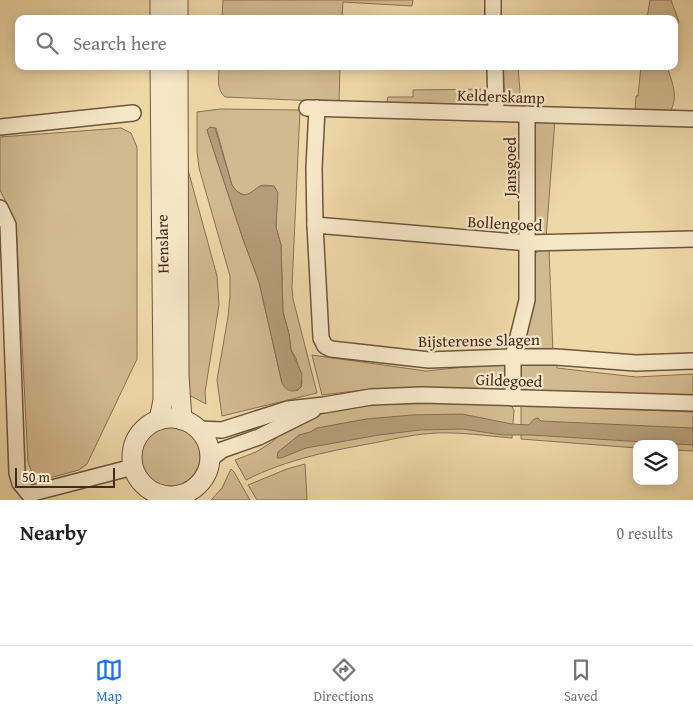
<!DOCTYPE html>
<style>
:root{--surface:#fff;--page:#f6f6f6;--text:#222;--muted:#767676;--line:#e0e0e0;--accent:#1a73e8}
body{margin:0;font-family:"Gentium Book Plus",serif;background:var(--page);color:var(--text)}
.controls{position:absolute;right:15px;bottom:15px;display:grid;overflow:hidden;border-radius:10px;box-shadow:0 2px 12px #0003}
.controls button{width:45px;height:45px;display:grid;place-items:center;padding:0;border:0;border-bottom:1px solid var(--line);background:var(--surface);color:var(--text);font:25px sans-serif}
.scale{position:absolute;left:15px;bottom:12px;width:100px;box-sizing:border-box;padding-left:5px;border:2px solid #432a19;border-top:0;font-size:14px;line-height:18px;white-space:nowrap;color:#432a19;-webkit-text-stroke:4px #f5e6c6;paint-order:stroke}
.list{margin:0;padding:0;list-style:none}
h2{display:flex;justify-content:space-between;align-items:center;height:65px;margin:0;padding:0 20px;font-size:21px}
h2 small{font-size:16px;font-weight:400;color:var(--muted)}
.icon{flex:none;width:28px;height:28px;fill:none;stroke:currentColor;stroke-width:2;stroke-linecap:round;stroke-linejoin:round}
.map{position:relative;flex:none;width:693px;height:500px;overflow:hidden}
.search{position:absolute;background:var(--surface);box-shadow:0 2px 12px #0003;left:15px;right:15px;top:15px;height:55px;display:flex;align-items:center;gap:12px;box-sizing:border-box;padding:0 18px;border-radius:10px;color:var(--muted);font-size:19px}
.sheet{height:145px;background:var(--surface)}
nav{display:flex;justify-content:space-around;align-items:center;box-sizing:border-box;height:70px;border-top:1px solid var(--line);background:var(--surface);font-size:14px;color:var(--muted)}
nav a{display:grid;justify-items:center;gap:2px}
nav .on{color:var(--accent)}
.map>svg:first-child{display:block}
.green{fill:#d2ba90;stroke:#8a7254;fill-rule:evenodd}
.water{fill:#b59d77;stroke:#876f51}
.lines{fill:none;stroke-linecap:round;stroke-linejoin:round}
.minor-casing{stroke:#6e563d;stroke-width:18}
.tertiary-casing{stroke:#6e563d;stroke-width:21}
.minor{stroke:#f5e6c6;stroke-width:15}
.tertiary{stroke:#f5e6c6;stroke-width:19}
.labels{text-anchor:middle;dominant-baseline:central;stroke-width:4.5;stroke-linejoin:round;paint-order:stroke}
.street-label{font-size:16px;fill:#432a19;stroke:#f5e6c6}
</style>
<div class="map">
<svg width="693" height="500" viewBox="0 0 693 500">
<rect width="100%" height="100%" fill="#efd8a8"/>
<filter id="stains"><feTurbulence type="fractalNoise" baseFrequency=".004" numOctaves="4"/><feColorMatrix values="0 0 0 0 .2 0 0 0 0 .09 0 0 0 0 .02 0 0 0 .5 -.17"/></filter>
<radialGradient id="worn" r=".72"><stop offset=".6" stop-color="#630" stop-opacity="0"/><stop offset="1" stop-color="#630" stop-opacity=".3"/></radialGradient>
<!-- green -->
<g class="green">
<path d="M223,0H413L412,6L343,2L342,19H222Z"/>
<path d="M650,0H671L679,22L674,29V19H647Z"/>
<path d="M219,66H340L339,102L225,97C216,89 219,77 219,66Z"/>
<path d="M503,66H518L520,92L514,107H507L505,105Z"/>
<path d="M641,66H667C672,83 679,96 670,112L635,111L636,96H638Z"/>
<path d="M494,89L490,104L487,106L389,105L387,100L388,97H413V90Z"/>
<path d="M220,109L300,110L292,287L293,299L317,393L222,416L217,380L228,317L230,296V276L199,168L197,151V112ZM216,128L232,185C237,193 245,198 254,192C256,190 258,187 260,186C264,184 270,186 273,186L276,189V227L281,245L283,312L289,334L291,350L296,358L302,382L301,387L297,391L282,383L259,282L243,239L207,130Z"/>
<path d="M555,119L546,239H541L533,235L534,124L536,121Z"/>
<path d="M121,128L131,133L137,147V359L87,464L79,470L42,480L32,473L28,462L16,223L0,190V137Z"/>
<path d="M187,166L217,276L219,305L205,392L206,404L187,394Z"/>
<path d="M549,249L553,353L524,350L522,348L533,256L539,250Z"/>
<path d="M312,355L426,371L493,364L499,362L507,365V384L501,390L425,388L371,389L322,395Z"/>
<path d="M557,363V368L636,377L693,374V397L527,391L519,385L520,367L524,364Z"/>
<path d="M421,403L511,405L514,410L512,438C487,436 462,432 436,433C417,434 397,438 379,442C334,450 287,459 246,480L235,460L256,452L272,442L284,431L322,413L371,405Z"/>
<path d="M523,405L693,412V451L674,450V444H637V448L521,439V407Z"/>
<circle cx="170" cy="456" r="30"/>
<path d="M305,464L307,500H257L248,485L287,469Z"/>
<path d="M231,469L234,472L250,500H211L222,488Z"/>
</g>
<!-- water -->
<g class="water">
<path d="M210,127L215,128L232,185C243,202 249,193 260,186H274L278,193L276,227L281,245L283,312L289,334L291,350L302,374L301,387C294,394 286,391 282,383L259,282L243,239L207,130Z"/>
<path d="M462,414L512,424L529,425L534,419L538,418L541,421L693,428V445L531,435H503L463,429L420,430L379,435L306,448L281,458H277L278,452L299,435L310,432L317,428L366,419L412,415Z"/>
</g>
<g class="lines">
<defs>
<g id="minor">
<path d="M493,0V19"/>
<path d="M495,66L496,113"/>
<path d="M307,108L693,119"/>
<path d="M317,108L314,168L315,225L321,338L325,346L331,349L429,360L513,357H556L636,363L693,361"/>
<path d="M0,127L133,113"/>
<path d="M0,208L8,225L17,473L20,483L29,494L133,467"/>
<path d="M315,225L528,243L693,239"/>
<path d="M513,398V357L527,300V114"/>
<path d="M198,429L222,430L288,409L324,405L371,397L422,395L693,403"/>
<path d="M209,460L222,450L259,437L313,410"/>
</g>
<g id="tertiary">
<path d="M160,19V0"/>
<path d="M178,19V0"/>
<path d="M178,66L179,375L182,420"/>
<circle cx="171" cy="457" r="39"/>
<path d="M159,420L163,400V379L160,66"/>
</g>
</defs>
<!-- minor casing -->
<use href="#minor" class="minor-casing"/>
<!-- tertiary casing -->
<use href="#tertiary" class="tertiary-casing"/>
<!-- minor -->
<use href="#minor" class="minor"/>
<!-- tertiary -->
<use href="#tertiary" class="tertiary"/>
</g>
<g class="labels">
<!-- street labels -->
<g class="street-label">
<text transform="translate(501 96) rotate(2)">Kelderskamp</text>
<text transform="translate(510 167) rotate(-90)">Jansgoed</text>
<text transform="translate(505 223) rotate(3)">Bollengoed</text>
<text transform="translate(162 244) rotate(-91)">Henslare</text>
<text transform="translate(479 340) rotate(-1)">Bijsterense Slagen</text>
<text transform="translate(509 380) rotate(2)">Gildegoed</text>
</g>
</g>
<rect width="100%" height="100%" filter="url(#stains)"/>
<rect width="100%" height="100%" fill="url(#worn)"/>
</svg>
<div class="controls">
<button><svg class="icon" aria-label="layers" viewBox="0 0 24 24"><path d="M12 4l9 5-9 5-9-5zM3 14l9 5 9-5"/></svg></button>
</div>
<div class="scale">50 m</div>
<div class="search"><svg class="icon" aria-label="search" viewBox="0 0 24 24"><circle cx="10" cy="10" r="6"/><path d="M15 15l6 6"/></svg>Search here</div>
</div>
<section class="sheet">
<h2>Nearby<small>0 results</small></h2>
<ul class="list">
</ul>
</section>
<nav>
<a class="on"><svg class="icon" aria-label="map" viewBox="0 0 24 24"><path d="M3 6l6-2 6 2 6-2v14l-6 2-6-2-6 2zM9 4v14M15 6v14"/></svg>Map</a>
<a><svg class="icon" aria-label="directions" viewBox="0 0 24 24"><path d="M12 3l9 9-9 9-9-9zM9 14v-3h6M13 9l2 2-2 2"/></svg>Directions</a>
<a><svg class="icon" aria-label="saved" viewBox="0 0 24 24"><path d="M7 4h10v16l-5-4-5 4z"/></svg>Saved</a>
</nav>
